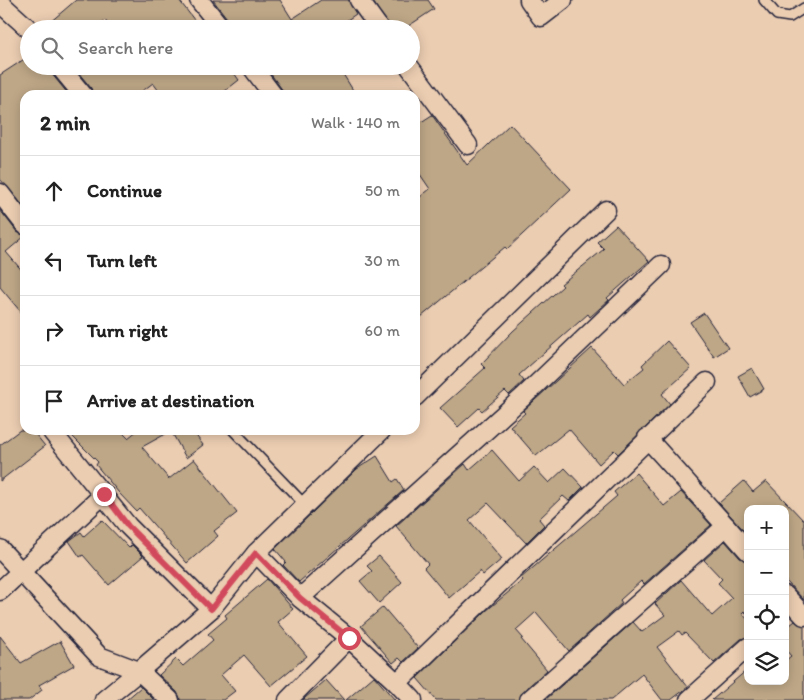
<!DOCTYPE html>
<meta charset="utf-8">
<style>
:root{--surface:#fff;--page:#f6f6f6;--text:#222;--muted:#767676;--line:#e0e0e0}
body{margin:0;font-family:Itim,sans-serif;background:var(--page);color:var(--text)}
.controls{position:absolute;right:15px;bottom:15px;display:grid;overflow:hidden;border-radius:10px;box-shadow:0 2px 12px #0003}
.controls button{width:45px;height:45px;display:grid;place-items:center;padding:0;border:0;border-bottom:1px solid var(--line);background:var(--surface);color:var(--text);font:25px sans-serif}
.stop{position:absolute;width:15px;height:15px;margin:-11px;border:4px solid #d1495b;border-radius:50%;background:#fff}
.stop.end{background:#d1495b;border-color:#fff;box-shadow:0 1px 5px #0008}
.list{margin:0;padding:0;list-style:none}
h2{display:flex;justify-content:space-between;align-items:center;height:65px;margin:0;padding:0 20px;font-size:21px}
h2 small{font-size:16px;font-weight:400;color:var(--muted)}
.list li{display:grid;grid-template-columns:32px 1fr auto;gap:15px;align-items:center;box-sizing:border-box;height:70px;padding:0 20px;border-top:1px solid var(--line)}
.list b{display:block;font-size:19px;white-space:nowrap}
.list em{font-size:16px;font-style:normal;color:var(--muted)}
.icon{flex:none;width:28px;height:28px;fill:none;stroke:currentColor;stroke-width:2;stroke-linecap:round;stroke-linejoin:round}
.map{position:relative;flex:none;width:804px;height:700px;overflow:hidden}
.search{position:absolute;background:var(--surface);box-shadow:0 2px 12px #0003;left:20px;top:20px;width:400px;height:55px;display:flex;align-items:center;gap:12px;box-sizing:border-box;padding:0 18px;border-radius:28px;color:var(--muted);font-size:19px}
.panel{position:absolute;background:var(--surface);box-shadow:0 2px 12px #0003;left:20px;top:90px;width:400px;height:345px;border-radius:15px}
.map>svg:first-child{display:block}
.building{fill:#bea787;stroke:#22223b}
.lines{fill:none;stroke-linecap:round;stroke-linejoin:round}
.lane-casing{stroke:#22223b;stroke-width:12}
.street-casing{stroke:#22223b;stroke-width:21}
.lane{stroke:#ebcdb1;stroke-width:9}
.street{stroke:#ebcdb1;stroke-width:18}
.route{stroke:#d1495b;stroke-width:6}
</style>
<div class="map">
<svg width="804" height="700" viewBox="0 0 804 700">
<rect width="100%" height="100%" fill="#ebcdb1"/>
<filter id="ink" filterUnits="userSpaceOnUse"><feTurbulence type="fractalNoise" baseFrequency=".02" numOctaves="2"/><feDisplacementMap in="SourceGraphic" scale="10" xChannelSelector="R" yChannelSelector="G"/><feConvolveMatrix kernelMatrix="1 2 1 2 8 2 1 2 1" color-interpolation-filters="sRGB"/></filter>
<g filter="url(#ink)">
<!-- building -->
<g class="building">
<path d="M76,0H179L201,29H111L105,20L94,29H42Z"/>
<path d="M213,0H280L292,19L321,0H349L356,14L334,29H232L230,22Z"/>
<path d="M372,0H428L434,9L404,29H390Z"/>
<path d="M29,56V66H49L51,73L69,95H25V208L0,179V75Z"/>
<path d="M73,66H229L239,80L220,95H162L153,83L137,95H93L91,88Z"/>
<path d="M265,66H338L356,95H286Z"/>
<path d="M432,115L467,165L510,124L571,189L507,249L505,247L415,322V201L430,189L415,167V126Z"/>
<path d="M0,210L17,232L25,236L6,252L25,274V317L0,287Z"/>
<path d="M616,225L649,261L607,298L609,300L590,317L588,314L519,375L524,381L509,395L505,391L482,411L479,408L458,427L440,408L485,368L481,364L513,331L563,286L561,284L604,249L597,242Z"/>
<path d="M704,313L728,348L714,357L690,322Z"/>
<path d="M667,341L691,368L662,394L670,404L618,454L614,450L599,464L569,429L536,456L510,426L525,413L523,411L592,348L624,384L644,368L642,365Z"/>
<path d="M752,368L764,389L750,397L738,376Z"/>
<path d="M20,430H32L45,446L0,481V445Z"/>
<path d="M66,430H120L128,438L138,430H192L203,445L186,458L171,431L142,447L169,479L194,459L237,513L214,531L218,536L187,563L139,508L136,511L119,493L96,465L98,462Z"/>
<path d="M492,450L519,481L534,467L549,483L565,468L583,487L569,501L563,496L539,519L544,525L526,543L488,503L469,520L502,559L483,575L480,571L449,598L424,568L428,564L396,526L465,464L469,470Z"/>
<path d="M377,456L393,482L397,479L404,490L299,582L283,565L286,562L275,549L357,469Z"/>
<path d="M636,473L664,506L681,492L711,525L644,584L641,581L620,600L622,603L569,651L536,612L516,630L523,638L521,639L547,670L522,692L519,700H436L417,678L486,611L523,580L521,578L617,496L614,492Z"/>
<path d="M744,481L753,492L766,481L804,521V600L785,580V509H748V535L719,503Z"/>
<path d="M102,520L129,548L132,545L143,556L109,585L83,555L80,557L69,541L81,532L84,536Z"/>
<path d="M725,541L740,558L748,561V615L744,611L742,613L748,620V637L741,639L714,663L685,633L682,635L679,631L657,647L688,687L671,700H662L642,674L611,700H545L633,622L642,632L665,615L655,604L681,580L712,616L732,598L718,583L722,579L704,560Z"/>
<path d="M379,556L402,582L379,603L360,581L372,571L367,566Z"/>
<path d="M267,579L293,609L278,622L307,656L271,686L244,655L221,675L235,691L223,700H180L177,692L159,675L176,659L183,666L213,640L208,634L227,618L225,615Z"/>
<path d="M383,607L418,648L403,662L399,658L393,663L361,626Z"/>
<path d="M795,621L804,626V700H712L748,669V681H785V661L791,656L785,649V629Z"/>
<path d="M0,636L21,663L60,641L74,665L39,685L42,690L29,700H0Z"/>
<path d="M374,676L395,700H346Z"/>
<path d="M326,680L344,700H303L305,698Z"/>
<path d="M141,687L154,700H126Z"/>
</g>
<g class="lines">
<defs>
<g id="lane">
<path d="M764,0L777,15L790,17L804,8"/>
<path d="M233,430L305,505"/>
</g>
<g id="street">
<path d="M199,0L222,29"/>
<path d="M359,0L380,29"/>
<path d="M529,0L541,17L563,0"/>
<path d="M0,3L29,29"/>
<path d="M59,66L83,95"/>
<path d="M251,66L273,95"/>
<path d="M409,66L468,145"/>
<path d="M0,193L25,225"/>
<path d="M415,397L606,210"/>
<path d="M52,432L128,526L211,609"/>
<path d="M647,438L726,526"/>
<path d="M0,549L99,656L139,671L211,609L256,553L300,598L349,638"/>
<path d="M256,553L382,430"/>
<path d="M0,591L104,494"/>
<path d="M785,595L804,616"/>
<path d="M300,598L523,397L661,265"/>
<path d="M104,700L139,671L170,700"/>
<path d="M288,700L349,638L397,683"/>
<path d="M413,700L397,683L707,382"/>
<path d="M529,700L726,526L748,551"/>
<path d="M689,700L748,647"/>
</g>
</defs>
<!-- lane casing -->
<use href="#lane" class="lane-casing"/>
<!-- street casing -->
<use href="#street" class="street-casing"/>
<!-- lane -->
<use href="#lane" class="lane"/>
<!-- street -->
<use href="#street" class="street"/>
</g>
</g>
<g class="lines" filter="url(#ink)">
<!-- route -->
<path class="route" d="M104,494L128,526L211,609L256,553L300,598L349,638"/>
</g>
</svg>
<div class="controls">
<button>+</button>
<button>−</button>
<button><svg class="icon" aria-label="locate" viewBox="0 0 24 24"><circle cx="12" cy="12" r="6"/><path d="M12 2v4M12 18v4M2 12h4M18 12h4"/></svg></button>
<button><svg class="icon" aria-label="layers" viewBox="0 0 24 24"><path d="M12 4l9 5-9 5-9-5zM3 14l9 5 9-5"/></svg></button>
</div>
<div class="stop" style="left:349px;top:638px"></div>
<div class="stop end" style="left:104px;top:494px"></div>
<div class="search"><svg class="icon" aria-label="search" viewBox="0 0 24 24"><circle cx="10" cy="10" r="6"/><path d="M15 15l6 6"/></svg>Search here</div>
<section class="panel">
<h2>2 min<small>Walk · 140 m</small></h2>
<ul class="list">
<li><svg class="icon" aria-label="ahead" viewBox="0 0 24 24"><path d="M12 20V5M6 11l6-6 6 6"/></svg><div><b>Continue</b></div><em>50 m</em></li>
<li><svg class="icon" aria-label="left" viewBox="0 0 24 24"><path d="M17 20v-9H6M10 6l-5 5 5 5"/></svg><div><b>Turn left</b></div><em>30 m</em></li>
<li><svg class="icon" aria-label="right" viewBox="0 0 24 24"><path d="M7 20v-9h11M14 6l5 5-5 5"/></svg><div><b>Turn right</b></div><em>60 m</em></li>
<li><svg class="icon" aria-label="arrive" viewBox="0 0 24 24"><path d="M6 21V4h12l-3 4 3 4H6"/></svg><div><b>Arrive at destination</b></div></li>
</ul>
</section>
</div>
